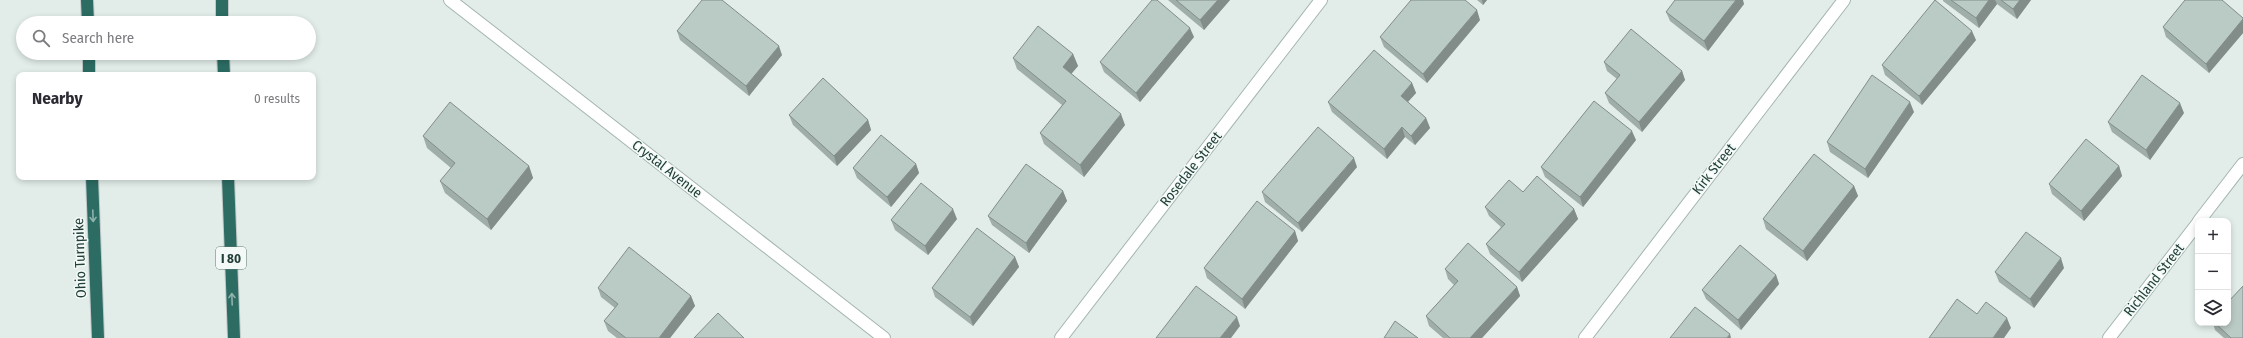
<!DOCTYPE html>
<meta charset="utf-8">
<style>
:root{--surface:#fff;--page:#f2f2f3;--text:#2b2b33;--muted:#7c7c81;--line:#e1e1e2}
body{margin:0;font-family:"Fira Sans Condensed",sans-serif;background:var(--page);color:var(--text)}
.controls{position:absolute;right:12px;bottom:12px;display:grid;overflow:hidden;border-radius:8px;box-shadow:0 2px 6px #0003}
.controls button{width:36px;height:36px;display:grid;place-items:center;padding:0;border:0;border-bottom:1px solid var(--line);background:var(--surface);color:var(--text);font:20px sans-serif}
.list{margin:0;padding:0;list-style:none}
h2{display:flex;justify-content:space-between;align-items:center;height:52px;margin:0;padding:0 16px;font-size:17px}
h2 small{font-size:13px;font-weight:400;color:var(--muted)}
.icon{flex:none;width:22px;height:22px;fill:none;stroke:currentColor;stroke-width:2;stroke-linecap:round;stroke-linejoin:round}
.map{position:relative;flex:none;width:2243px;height:338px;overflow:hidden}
.search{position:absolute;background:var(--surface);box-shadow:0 2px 6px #0003;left:16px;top:16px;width:300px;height:44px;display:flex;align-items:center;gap:10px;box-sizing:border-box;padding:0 14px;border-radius:22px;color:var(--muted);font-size:15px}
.panel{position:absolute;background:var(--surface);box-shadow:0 2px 6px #0003;left:16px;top:72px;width:300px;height:108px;border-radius:8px}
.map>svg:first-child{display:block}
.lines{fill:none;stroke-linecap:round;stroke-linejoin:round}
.minor-casing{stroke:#a4b5b1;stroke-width:14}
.highway-casing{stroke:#c1c9c8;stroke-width:14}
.minor{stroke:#fff;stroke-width:12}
.highway{stroke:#2c6c63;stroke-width:12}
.wall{fill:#a0aea9}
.shaded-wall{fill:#828d8a}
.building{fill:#bacac5;stroke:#828d8a}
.oneway{stroke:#8fb2ac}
.labels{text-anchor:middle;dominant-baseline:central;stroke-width:3;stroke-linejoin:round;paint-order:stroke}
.shield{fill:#f2f9f6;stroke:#607672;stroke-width:1}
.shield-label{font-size:13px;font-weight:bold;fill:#213e39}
.street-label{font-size:14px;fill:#213e39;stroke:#f2f9f6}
</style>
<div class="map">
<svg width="2243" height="338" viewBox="0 0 2243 338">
<rect width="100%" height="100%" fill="#e2ede9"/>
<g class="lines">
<defs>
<g id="minor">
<path d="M450,0L884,338"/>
<path d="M2199,221L2243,164"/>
<path d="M1061,338L1321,0"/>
<path d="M1585,338L1844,0"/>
<path d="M2109,338L2198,223"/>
</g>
<g id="highway">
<path d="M87,0L88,23"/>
<path d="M222,0V23"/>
<path d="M89,53V75"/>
<path d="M223,53L224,75"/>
<path d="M92,177L98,338"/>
<path d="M228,177L234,338"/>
</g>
</defs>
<!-- minor casing -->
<use href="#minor" class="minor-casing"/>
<!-- highway casing -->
<use href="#highway" class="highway-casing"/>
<!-- minor -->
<use href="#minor" class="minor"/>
<!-- highway -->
<use href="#highway" class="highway"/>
</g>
<!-- wall -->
<g class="wall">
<path d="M1168,0H1230L1204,30Z"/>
<path d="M1477,0H1487L1483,5Z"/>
<path d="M1943,0H2031L2017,19L1997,4L1979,28L1943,1Z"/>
<path d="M1744,4L1708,51L1670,21L1666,12Z"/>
<path d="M2243,18V33L2209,73L2166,37L2163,27Z"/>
<path d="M1480,20L1427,83L1384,47L1380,37Z"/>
<path d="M677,31L782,55L749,96L680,40Z"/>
<path d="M1194,37L1140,102L1104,72L1100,62Z"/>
<path d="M1976,40L1922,105L1885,75L1882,65Z"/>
<path d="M1073,54L1078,66L1071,74L1125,125L1084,177L1044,144L1040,133L1062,105L1017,69L1013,58Z"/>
<path d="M1604,62L1682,71L1685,80L1642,132L1609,103L1605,93L1617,79L1607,71Z"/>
<path d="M1412,83L1416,93L1408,102L1426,118L1430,128L1415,145L1405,137L1387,159L1332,112L1328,102Z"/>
<path d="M1914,112L1868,178L1830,152L1827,142Z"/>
<path d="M2184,113L2150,160L2112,132L2108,122Z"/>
<path d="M789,115L868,120L871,130L837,166L793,125Z"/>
<path d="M423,136L529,166L533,178L491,230L445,193L440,181L451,168L427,148Z"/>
<path d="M1636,140L1583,207L1545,177L1541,167Z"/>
<path d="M916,164L919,173L891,207L857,178L853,168Z"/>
<path d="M2119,166L2122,176L2084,221L2052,194L2049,184Z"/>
<path d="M1357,167L1302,232L1265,202L1262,192Z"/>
<path d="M1854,186L1858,196L1807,261L1766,229L1763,219Z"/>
<path d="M1063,191L1067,201L1029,253L992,225L988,216Z"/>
<path d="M1523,192L1574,209L1578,219L1522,282L1490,254L1486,244L1501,227L1489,216L1485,207Z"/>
<path d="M957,219L928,255L895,230L891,220Z"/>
<path d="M1295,231L1298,241L1245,309L1207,278L1204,268Z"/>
<path d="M1015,257L1019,267L973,326L935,297L932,288Z"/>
<path d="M2064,268L2034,308L1999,282L1995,272Z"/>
<path d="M1445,269L1517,287L1520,296L1482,338H1443L1429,326L1426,316L1454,285L1448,279Z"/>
<path d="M1776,275L1779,284L1741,330L1706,299L1702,290Z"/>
<path d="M598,288L691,296L695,306L670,338H617L608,331L604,321L615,308L601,297Z"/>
<path d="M2213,323H2228L2243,338H2224L2215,330Z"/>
</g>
<!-- shaded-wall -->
<g class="shaded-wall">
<path d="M1218,0H1230L1204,30L1200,20Z"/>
<path d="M1482,0H1487L1483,5Z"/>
<path d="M1736,0H1743L1744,4L1708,51L1704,41Z"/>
<path d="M1989,0H1995L1997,4L1979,28L1976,18Z"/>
<path d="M2020,0H2031L2017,19L2013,9Z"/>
<path d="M1477,10L1480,20L1427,83L1423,74Z"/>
<path d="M2243,19V33L2209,73L2206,64Z"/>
<path d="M1190,28L1194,37L1140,102L1136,93Z"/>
<path d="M1972,31L1976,40L1922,105L1919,96Z"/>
<path d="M779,46L782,55L749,96L746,86Z"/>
<path d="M1073,54L1078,66L1067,79L1063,67Z"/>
<path d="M1682,71L1685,80L1642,132L1639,122Z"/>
<path d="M1412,83L1416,93L1404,106L1401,96Z"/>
<path d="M1910,102L1914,112L1868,178L1865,169Z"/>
<path d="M2180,103L2184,113L2150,160L2146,150Z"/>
<path d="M1121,114L1125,125L1084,177L1080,165Z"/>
<path d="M1426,118L1430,128L1415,145L1411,136Z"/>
<path d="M868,120L871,130L837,166L834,156Z"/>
<path d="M1402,127L1405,137L1387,159L1384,149Z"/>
<path d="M1632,131L1636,140L1583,207L1580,197Z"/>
<path d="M1354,158L1357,167L1302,232L1298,223Z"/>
<path d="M916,164L919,173L891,207L887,197Z"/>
<path d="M529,166L533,178L491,230L487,219Z"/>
<path d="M2119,166L2122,176L2084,221L2081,211Z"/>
<path d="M1854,186L1858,196L1807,261L1803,251Z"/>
<path d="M1063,191L1067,201L1029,253L1026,243Z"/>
<path d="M953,209L957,219L928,255L925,246Z"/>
<path d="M1574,209L1578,219L1522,282L1519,272Z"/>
<path d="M1295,231L1298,241L1245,309L1242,299Z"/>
<path d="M1015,257L1019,267L973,326L970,317Z"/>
<path d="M2061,258L2064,268L2034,308L2030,299Z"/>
<path d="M1776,275L1779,284L1741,330L1738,320Z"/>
<path d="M1517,287L1520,296L1482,338H1470Z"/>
<path d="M691,296L695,306L670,338H659Z"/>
<path d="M1237,317L1240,326L1231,338H1220Z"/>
<path d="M2007,318L2011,328L2004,338H1993Z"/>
<path d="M1730,334L1731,338H1727Z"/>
</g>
<!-- building -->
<g class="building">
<path d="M702,0H722L779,46L746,86L677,31Z"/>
<path d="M1152,0H1157L1190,28L1136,93L1100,62Z"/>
<path d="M1176,0H1218L1200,20Z"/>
<path d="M1411,0H1465L1477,10L1423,74L1380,37Z"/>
<path d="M1675,0H1736L1704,41L1666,12Z"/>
<path d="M1935,0L1972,31L1919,96L1882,65Z"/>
<path d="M1951,0H1989L1976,18Z"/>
<path d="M2001,0H2020L2013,9Z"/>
<path d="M2185,0H2222L2243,18V19L2206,64L2163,27Z"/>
<path d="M1038,26L1073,54L1063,67L1121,114L1080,165L1040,133L1066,101L1013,58Z"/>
<path d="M1631,29L1682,71L1639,122L1605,93L1620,75L1604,62Z"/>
<path d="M1374,50L1412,83L1401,96L1426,118L1411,136L1402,127L1384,149L1328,102Z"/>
<path d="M1872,75L1910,102L1865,169L1827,142Z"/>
<path d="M2142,75L2180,103L2146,150L2108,122Z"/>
<path d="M823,78L868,120L834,156L789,115Z"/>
<path d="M1594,101L1632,131L1580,197L1541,167Z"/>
<path d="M450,102L529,166L487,219L440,181L455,163L423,136Z"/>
<path d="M1318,127L1354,158L1298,223L1262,192Z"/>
<path d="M881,135L916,164L887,197L853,168Z"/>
<path d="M2086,139L2119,166L2081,211L2049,184Z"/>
<path d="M1814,154L1854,186L1803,251L1763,219Z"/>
<path d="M1026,164L1063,191L1026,243L988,216Z"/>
<path d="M1537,176L1574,209L1519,272L1486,244L1505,224L1485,207L1509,180L1523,192Z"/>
<path d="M921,183L953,209L925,246L891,220Z"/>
<path d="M1257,201L1295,231L1242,299L1204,268Z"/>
<path d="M977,228L1015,257L970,317L932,288Z"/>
<path d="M2026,232L2061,258L2030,299L1995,272Z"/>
<path d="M1468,243L1517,287L1470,338H1450L1426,316L1458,281L1445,269Z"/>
<path d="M1740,245L1776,275L1738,320L1702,290Z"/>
<path d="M629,247L691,296L659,338H626L604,321L618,304L598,288Z"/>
<path d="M1196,286L1237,317L1220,338H1156Z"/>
<path d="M2243,286V338H2231L2215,323H2228V302Z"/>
<path d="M1957,299L1977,314L1986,302L2007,318L1993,338H1929Z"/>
<path d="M1695,307L1730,334L1727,338H1670Z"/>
<path d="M718,313L744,338H694Z"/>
<path d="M1395,321L1418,338H1384Z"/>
</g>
<!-- one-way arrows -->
<defs><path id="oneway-shaft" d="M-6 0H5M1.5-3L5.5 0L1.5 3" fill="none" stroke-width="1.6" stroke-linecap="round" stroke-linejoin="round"/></defs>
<g class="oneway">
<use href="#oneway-shaft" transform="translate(93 216) rotate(88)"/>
<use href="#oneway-shaft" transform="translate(232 299) rotate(-92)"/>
</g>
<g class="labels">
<!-- shield labels -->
<rect class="shield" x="216" y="247" width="30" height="22" rx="3"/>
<g class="shield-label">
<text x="231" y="258">I 80</text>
</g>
<!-- street labels -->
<g class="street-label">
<text transform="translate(667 169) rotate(38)">Crystal Avenue</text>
<text transform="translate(1191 169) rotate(-52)">Rosedale Street</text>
<text transform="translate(1714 169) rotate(-52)">Kirk Street</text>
<text transform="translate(80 258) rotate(-92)">Ohio Turnpike</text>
<text transform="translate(2154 280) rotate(-52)">Richland Street</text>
</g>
</g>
</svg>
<div class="controls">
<button>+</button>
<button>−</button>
<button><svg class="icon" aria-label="layers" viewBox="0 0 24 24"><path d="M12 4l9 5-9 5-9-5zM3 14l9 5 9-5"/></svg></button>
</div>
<div class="search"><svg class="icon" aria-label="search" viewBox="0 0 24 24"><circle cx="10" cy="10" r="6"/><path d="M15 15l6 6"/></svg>Search here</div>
<section class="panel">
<h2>Nearby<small>0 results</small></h2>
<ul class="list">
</ul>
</section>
</div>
